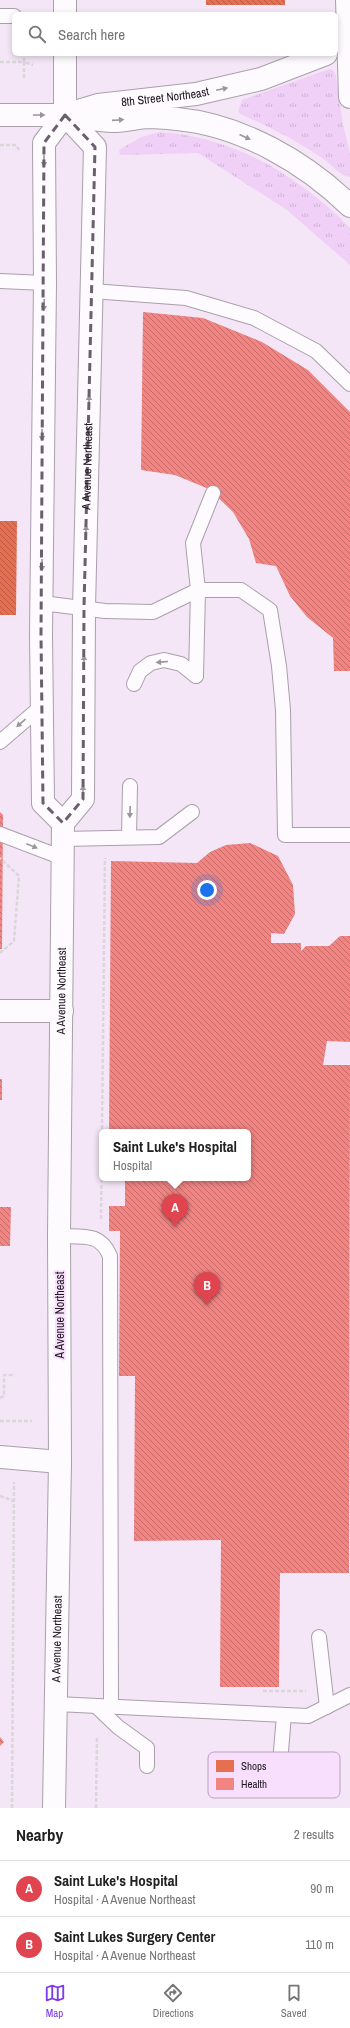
<!DOCTYPE html>
<meta charset="utf-8">
<style>
:root{--surface:#fff;--page:#f2f2f2;--text:#222;--muted:#767676;--line:#e0e0e0;--accent:#7c3aed}
body{margin:0;font-family:"Archivo Narrow",sans-serif;background:var(--page);color:var(--text)}
.you{position:absolute;left:207px;top:890px;width:14px;height:14px;margin:-10px;border:3px solid #fff;border-radius:50%;background:#1a73e8;box-shadow:0 0 0 6px #1a73e833}
.badge{display:grid;place-items:center;width:26px;height:26px;border-radius:50%;background:var(--accent);color:#fff;font-size:13px;font-weight:700}
.pin{position:absolute;translate:-50% -33px;filter:drop-shadow(0 1px 2px #0008)}
.pin::after{content:'';position:absolute;top:21px;width:14px;height:12px;background:inherit;clip-path:polygon(0 0,100% 0,50% 100%)}
.popup{position:absolute;left:99px;top:1129px;width:152px;height:52px;box-sizing:border-box;display:grid;place-content:center;border-radius:6px;background:var(--surface);filter:drop-shadow(0 1px 3px #0005);font-size:13px;white-space:nowrap;color:var(--muted)}
.popup b{font-size:15px;color:var(--text)}
.popup::after{content:'';position:absolute;left:50%;top:100%;margin-left:-8px;border:8px solid transparent;border-top-color:var(--surface)}
.list{margin:0;padding:0;list-style:none}
h2{display:flex;justify-content:space-between;align-items:center;height:52px;margin:0;padding:0 16px;font-size:17px}
h2 small{font-size:13px;font-weight:400;color:var(--muted)}
.list li{display:grid;grid-template-columns:26px 1fr auto;gap:12px;align-items:center;box-sizing:border-box;height:56px;padding:0 16px;border-top:1px solid var(--line)}
.list b{display:block;font-size:15px;white-space:nowrap}
.list p{margin:0;font-size:13px;white-space:nowrap;color:var(--muted)}
.list em{font-size:13px;font-style:normal;color:var(--muted)}
.icon{flex:none;width:22px;height:22px;fill:none;stroke:currentColor;stroke-width:2;stroke-linecap:round;stroke-linejoin:round}
.map{position:relative;flex:none;width:350px;height:1808px;overflow:hidden}
.search{position:absolute;background:var(--surface);box-shadow:0 2px 6px #0003;left:12px;right:12px;top:12px;height:44px;display:flex;align-items:center;gap:10px;box-sizing:border-box;padding:0 14px;border-radius:6px;color:var(--muted);font-size:15px}
.sheet{height:164px;background:var(--surface)}
nav{display:flex;justify-content:space-around;align-items:center;box-sizing:border-box;height:56px;border-top:1px solid var(--line);background:var(--surface);font-size:11px;color:var(--muted)}
nav a{display:grid;justify-items:center;gap:2px}
nav .on{color:var(--accent)}
.map>svg:first-child{display:block}
.grass{fill:url(#grass-tufts)}
.shops{fill:url(#shops-back-hatch)}
.health{fill:url(#health-back-hatch)}
.lines{fill:none;stroke-linecap:round;stroke-linejoin:round}
.service-casing{stroke:#a99fab;stroke-width:16}
.minor-casing{stroke:#a99fab;stroke-width:24}
.tertiary-casing{stroke:#a99fab;stroke-width:24}
.secondary-casing{stroke:#a99fab;stroke-width:24}
.motorway-casing{stroke:#a99fab;stroke-width:24}
.path{stroke:#dad6db;stroke-width:2.5;stroke-dasharray:4 2;stroke-linecap:butt}
.service{stroke:#fdfbfe;stroke-width:14}
.minor{stroke:#fdfbfe;stroke-width:22}
.tertiary{stroke:#fdfbfe;stroke-width:22}
.secondary{stroke:#fdfbfe;stroke-width:22}
.motorway{stroke:#fdfbfe;stroke-width:22}
.oneway{fill:#9a949b}
.marked{fill:none;stroke:#6a5f6c;stroke-width:3;stroke-dasharray:8 5;stroke-linejoin:round}
.labels{text-anchor:middle;dominant-baseline:central;stroke-width:4;stroke-linejoin:round;paint-order:stroke}
.street-label{font-size:12px;fill:#201721;stroke:#f8dffd}
.key{fill:#f8dffd;stroke:#b7a3bb;stroke-width:1}
.key-label{font-size:11px;fill:#201721}
</style>
<div class="map">
<svg width="350" height="1808" viewBox="0 0 350 1808">
<defs>
<pattern id="grass-tufts" width="24" height="20" patternUnits="userSpaceOnUse"><rect width="24" height="20" fill="#f1d0f7"/><path d="M3 7l-1-3M5 7V3M7 7l1-3M15 17l-1-3M17 17v-4M19 17l1-3" fill="none" stroke="#ceb2d3"/></pattern>
<pattern id="shops-back-hatch" width="6" height="6" patternUnits="userSpaceOnUse"><rect width="6" height="6" fill="#e76f51"/><path d="M-1 5l2 2M0 0l6 6M5-1l2 2" fill="none" stroke="#bb5a43"/></pattern>
<pattern id="health-back-hatch" width="6" height="6" patternUnits="userSpaceOnUse"><rect width="6" height="6" fill="#f28482"/><path d="M-1 5l2 2M0 0l6 6M5-1l2 2" fill="none" stroke="#c46b6a"/></pattern>
</defs>
<rect width="100%" height="100%" fill="#f4e6f6"/>
<!-- grass -->
<g class="grass">
<path d="M329,69L333,70L336,76L343,125L350,153V177C341,177 332,165 325,160C298,141 270,127 240,114L238,111L242,100Z"/>
<path d="M160,132C235,137 299,176 350,228V265L287,210L198,153L120,155L119,150L141,137Z"/>
</g>
<!-- shops -->
<g class="shops">
<rect x="206" y="0" width="79" height="5"/>
<path d="M0,521H17L16,615H0Z"/>
</g>
<!-- health -->
<g class="health">
<path d="M143,312L203,318L262,342L308,370L350,412V671H334L333,638L307,617L290,596L276,566L256,563L249,539L233,512L209,489L175,475L141,470Z"/>
<path d="M0,812L3,815L2,949H0Z"/>
<path d="M250,843L278,856L293,885L295,914L284,934L271,933V943H301V951L306,946H329L340,936H350V1042L327,1041L323,1065H350L349,1573H280L279,1687H220L221,1540L134,1541L135,1376H119L120,1231H109V1206H125V1181H116V1178H248V1132H109L111,861L197,863L210,852L226,845Z"/>
<rect x="0" y="1079" width="2" height="21"/>
<path d="M0,1207H11L10,1246H0Z"/>
<path d="M0,1737L4,1742L0,1746Z"/>
</g>
<g class="lines">
<defs>
<g id="service">
<path d="M0,16H14"/>
<path d="M0,281L45,283"/>
<path d="M92,291L186,298L254,318L316,351L350,384"/>
<path d="M42,603L105,611L153,612L198,590H241L270,610L279,666L283,710L285,835H350"/>
<path d="M196,676L198,590L193,543L213,493"/>
<path d="M134,684L140,671L151,663L164,660L181,664L196,676"/>
<path d="M0,742L43,705"/>
<path d="M0,834L63,858"/>
<path d="M129,837L130,786"/>
<path d="M63,839L159,837L192,812"/>
<path d="M59,1236C82,1237 100,1232 110,1256L111,1707"/>
<path d="M319,1637L327,1707"/>
<path d="M56,1704L308,1716L350,1695"/>
<path d="M96,1706L118,1727L147,1748V1766"/>
<path d="M280,1763L284,1715"/>
</g>
<g id="minor">
<path d="M0,1011H62"/>
<path d="M0,1457L60,1462"/>
</g>
<g id="tertiary">
<path d="M65,14V0"/>
<path d="M63,823L43,803L41,635L45,283L44,143L65,115V54"/>
<path id="s1" d="M54,1808L60,1462L59,1236L63,823L83,799L84,608L95,147L65,115"/>
</g>
<g id="secondary">
<path id="s2" d="M0,115H65L98,105L196,94L261,79L326,54"/>
</g>
<g id="motorway">
<path d="M347,0L350,97"/>
<path d="M65,115C81,117 98,121 113,121C124,121 136,118 147,117C156,117 167,118 177,119C241,125 305,162 350,206"/>
</g>
</defs>
<!-- service casing -->
<use href="#service" class="service-casing"/>
<!-- minor casing -->
<use href="#minor" class="minor-casing"/>
<!-- tertiary casing -->
<use href="#tertiary" class="tertiary-casing"/>
<!-- secondary casing -->
<use href="#secondary" class="secondary-casing"/>
<!-- motorway casing -->
<use href="#motorway" class="motorway-casing"/>
<!-- path -->
<g class="path">
<path d="M0,62H24V54"/>
<path d="M24,78V62L33,65"/>
<path d="M0,145H16L19,150"/>
<path d="M0,953L14,941L19,876L0,858"/>
<path d="M101,1219L105,858"/>
<path d="M0,1398L4,1396V1375H15"/>
<path d="M0,1421H32"/>
<path d="M0,1496L14,1501"/>
<path d="M263,1691H306"/>
<path d="M12,1808L14,1482"/>
<path d="M96,1808L97,1736"/>
</g>
<!-- service -->
<use href="#service" class="service"/>
<!-- minor -->
<use href="#minor" class="minor"/>
<!-- tertiary -->
<use href="#tertiary" class="tertiary"/>
<!-- secondary -->
<use href="#secondary" class="secondary"/>
<!-- motorway -->
<use href="#motorway" class="motorway"/>
</g>
<!-- one-way arrows -->
<defs><path id="oneway-solid" d="M-6-.8H1V-3.2L6.5 0L1 3.2V.8H-6Z"/></defs>
<g class="oneway">
<use href="#oneway-solid" transform="translate(222 89) rotate(-12)"/>
<use href="#oneway-solid" transform="translate(39 115)"/>
<use href="#oneway-solid" transform="translate(118 120) rotate(-4)"/>
<use href="#oneway-solid" transform="translate(245 137) rotate(24)"/>
<use href="#oneway-solid" transform="translate(44 161) rotate(90)"/>
<use href="#oneway-solid" transform="translate(44 305) rotate(92)"/>
<use href="#oneway-solid" transform="translate(89 401) rotate(-89)"/>
<use href="#oneway-solid" transform="translate(42 435) rotate(90)"/>
<use href="#oneway-solid" transform="translate(86 531) rotate(-89)"/>
<use href="#oneway-solid" transform="translate(42 565) rotate(90)"/>
<use href="#oneway-solid" transform="translate(84 661) rotate(-90)"/>
<use href="#oneway-solid" transform="translate(162 662) rotate(175)"/>
<use href="#oneway-solid" transform="translate(21 723) rotate(139)"/>
<use href="#oneway-solid" transform="translate(83 791) rotate(-90)"/>
<use href="#oneway-solid" transform="translate(130 812) rotate(92)"/>
<use href="#oneway-solid" transform="translate(32 846) rotate(22)"/>
</g>
<!-- marked area -->
<path class="marked" d="M65,115L95,147L84,608L83,799L63,823L43,803L41,635L44,143Z"/>
<g class="labels">
<!-- street labels -->
<g class="street-label">
<text stroke="none"><textPath href="#s2" startOffset="167">8th Street Northeast</textPath></text>
<text stroke="none"><textPath href="#s1" startOffset="1349">A Avenue Northeast</textPath></text>
<text stroke="none"><textPath href="#s1" startOffset="817">A Avenue Northeast</textPath></text>
<text transform="translate(60 1315) rotate(-90)">A Avenue Northeast</text>
<text stroke="none"><textPath href="#s1" startOffset="169">A Avenue Northeast</textPath></text>
</g>
</g>
<!-- legend -->
<rect x="208" y="1752" width="132" height="46" rx="6" class="key"/>
<rect x="216" y="1760" width="18" height="12" fill="#e76f51"/>
<rect x="216" y="1778" width="18" height="12" fill="#f28482"/>
<g class="key-label">
<text x="241" y="1770">Shops</text>
<text x="241" y="1788">Health</text>
</g>
</svg>
<div class="you"></div>
<div class="pin badge" style="left:175px;top:1227px;background:#e0444e">A</div>
<div class="popup"><b>Saint Luke's Hospital</b>Hospital</div>
<div class="pin badge" style="left:207px;top:1305px;background:#e0444e">B</div>
<div class="search"><svg class="icon" aria-label="search" viewBox="0 0 24 24"><circle cx="10" cy="10" r="6"/><path d="M15 15l6 6"/></svg>Search here</div>
</div>
<section class="sheet">
<h2>Nearby<small>2 results</small></h2>
<ul class="list">
<li><span class="badge" style="background:#e0444e">A</span><div><b>Saint Luke's Hospital</b><p>Hospital · A Avenue Northeast</p></div><em>90 m</em></li>
<li><span class="badge" style="background:#e0444e">B</span><div><b>Saint Lukes Surgery Center</b><p>Hospital · A Avenue Northeast</p></div><em>110 m</em></li>
</ul>
</section>
<nav>
<a class="on"><svg class="icon" aria-label="map" viewBox="0 0 24 24"><path d="M3 6l6-2 6 2 6-2v14l-6 2-6-2-6 2zM9 4v14M15 6v14"/></svg>Map</a>
<a><svg class="icon" aria-label="directions" viewBox="0 0 24 24"><path d="M12 3l9 9-9 9-9-9zM9 14v-3h6M13 9l2 2-2 2"/></svg>Directions</a>
<a><svg class="icon" aria-label="saved" viewBox="0 0 24 24"><path d="M7 4h10v16l-5-4-5 4z"/></svg>Saved</a>
</nav>
